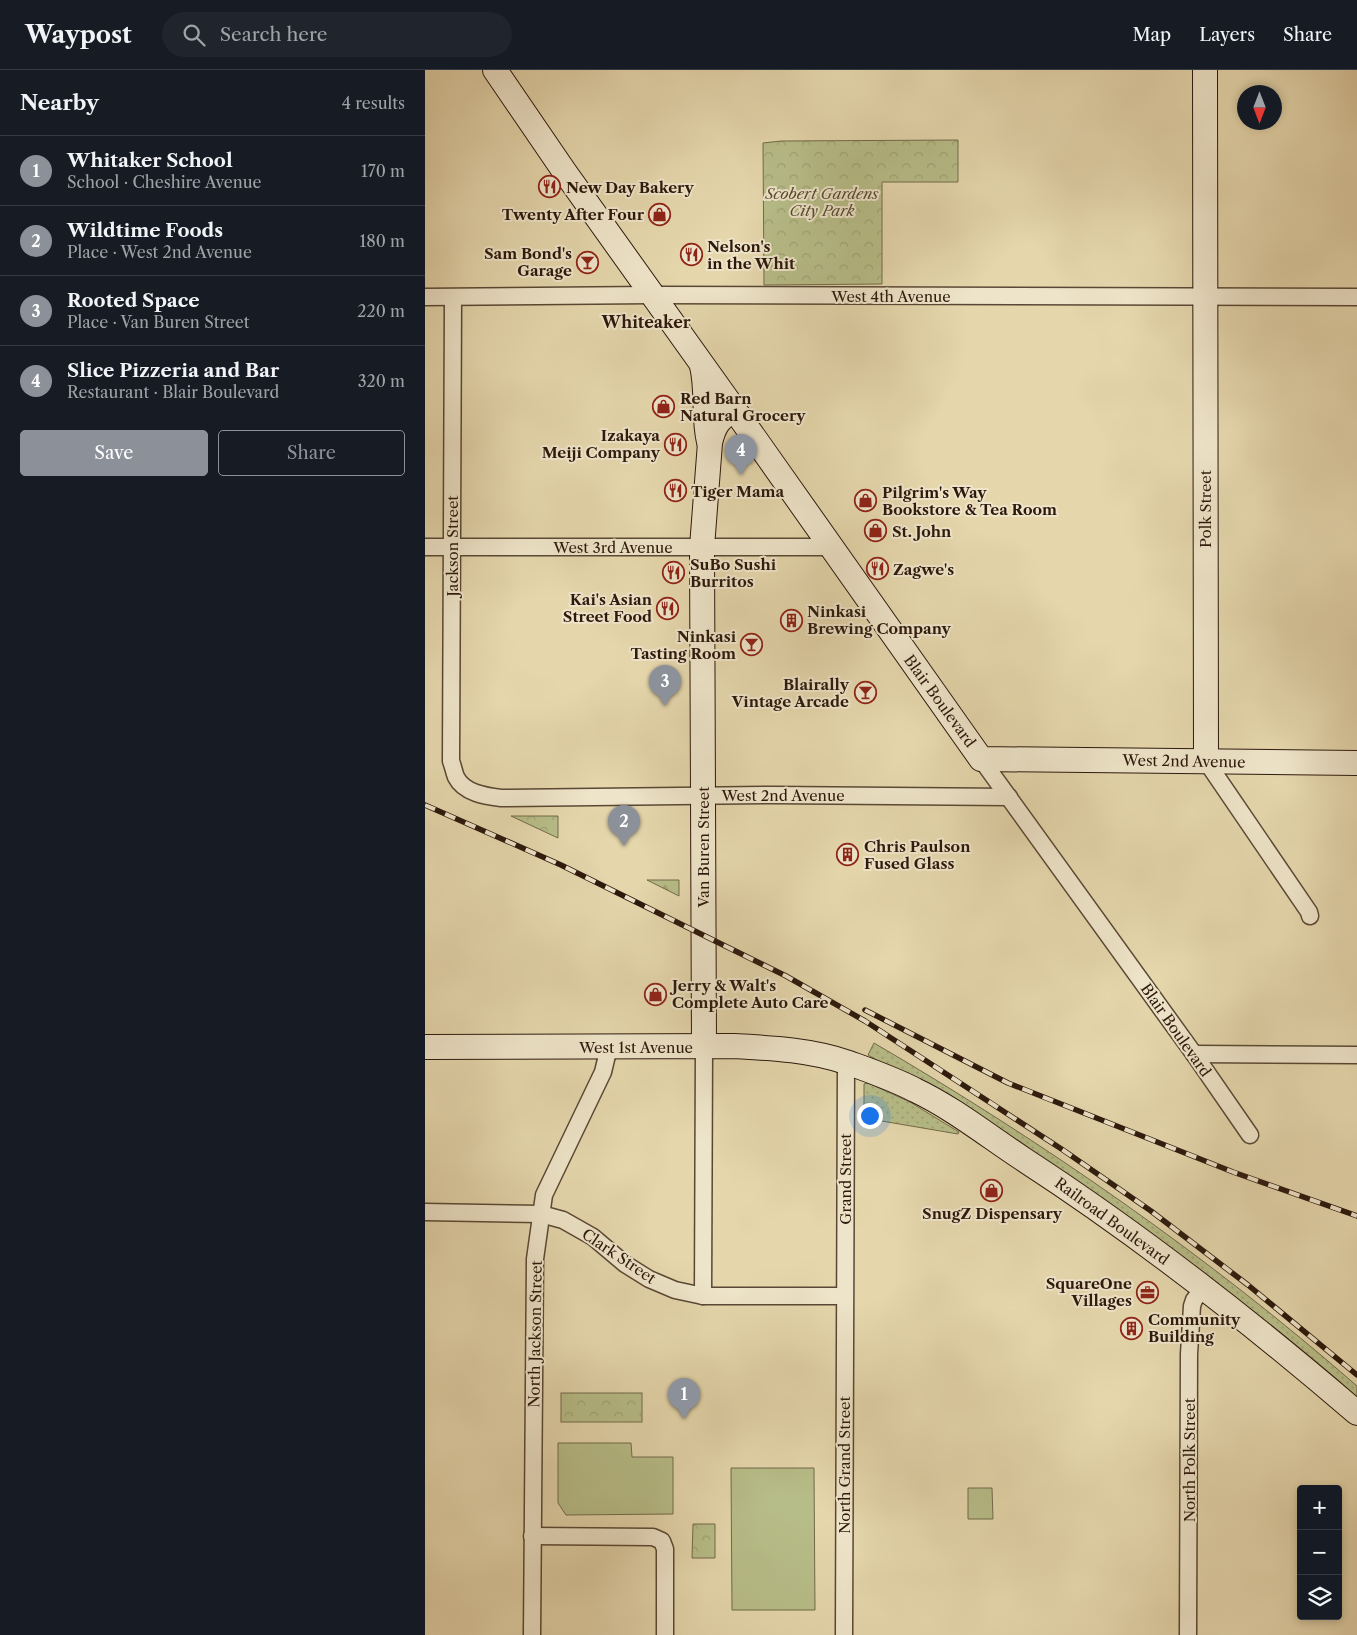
<!DOCTYPE html>
<meta charset="utf-8">
<style>
:root{--surface:#171b24;--page:#20242c;--text:#f1f3f6;--muted:#9ea1a6;--line:#363941;--accent:#8c9099}
body{margin:0;font-family:"Libre Caslon Text",serif;background:var(--page);color:var(--text)}
.controls{position:absolute;right:15px;bottom:15px;display:grid;overflow:hidden;border-radius:5px;box-shadow:0 2px 8px #0003}
.controls button{width:45px;height:45px;display:grid;place-items:center;padding:0;border:0;border-bottom:1px solid var(--line);background:var(--surface);color:var(--text);font:25px sans-serif}
.compass{position:absolute;left:812px;top:15px;width:45px;height:45px;border-radius:50%;background:var(--surface);box-shadow:0 2px 8px #0003;rotate:180deg}
.you{position:absolute;left:444px;top:1045px;width:18px;height:18px;margin:-12px;border:4px solid #fff;border-radius:50%;background:#1a73e8;box-shadow:0 0 0 8px #1a73e833}
.badge{display:grid;place-items:center;width:32px;height:32px;border-radius:50%;background:var(--accent);color:#fff;font-size:16px;font-weight:700}
.pin{position:absolute;translate:-50% -41px;filter:drop-shadow(0 1px 2px #0008)}
.pin::after{content:'';position:absolute;top:26px;width:18px;height:15px;background:inherit;clip-path:polygon(0 0,100% 0,50% 100%)}
.list{margin:0;padding:0;list-style:none}
h2{display:flex;justify-content:space-between;align-items:center;height:65px;margin:0;padding:0 20px;font-size:21px}
h2 small{font-size:16px;font-weight:400;color:var(--muted)}
.list li{display:grid;grid-template-columns:32px 1fr auto;gap:15px;align-items:center;box-sizing:border-box;height:70px;padding:0 20px;border-top:1px solid var(--line)}
.list b{display:block;font-size:19px;white-space:nowrap}
.list p{margin:0;font-size:16px;white-space:nowrap;color:var(--muted)}
.list em{font-size:16px;font-style:normal;color:var(--muted)}
.actions{display:flex;gap:10px;padding:15px 20px}
.actions a{flex:1;padding:11px 0;border:1px solid var(--accent);border-radius:5px;text-align:center;font-size:18px;color:var(--accent)}
.actions .main{background:var(--accent);color:#fff}
.icon{flex:none;width:28px;height:28px;fill:none;stroke:currentColor;stroke-width:2;stroke-linecap:round;stroke-linejoin:round}
.map{position:relative;flex:none;width:932px;height:1565px;overflow:hidden}
header{display:flex;align-items:center;gap:30px;box-sizing:border-box;height:70px;padding:0 25px;background:var(--surface);border-bottom:1px solid var(--line)}
header strong{font-size:24px}
nav{display:flex;gap:28px;margin-inline-start:auto;font-size:18px}
.search{width:350px;height:45px;background:var(--page);display:flex;align-items:center;gap:12px;box-sizing:border-box;padding:0 18px;border-radius:28px;color:var(--muted);font-size:19px}
main{display:flex}
aside{flex:1;background:var(--surface)}
.map>svg:first-child{display:block}
.grass{fill:url(#grass-dots);stroke:#726a4a}
.forest{fill:url(#forest-firs);stroke:#726a4a}
.park{fill:url(#park-crowns);stroke:#726a4a}
.garden{fill:#b7bd88;stroke:#726a4a}
.lines{fill:none;stroke-linecap:round;stroke-linejoin:round}
.street-casing{stroke:#5a4834;stroke-width:19}
.secondary-casing{stroke:#2c180c;stroke-width:26}
.street{stroke:#eee4c9;stroke-width:16}
.secondary{stroke:#eee4c9;stroke-width:24}
.rail-casing{stroke:#2c180c;stroke-width:5.5}
.rail{stroke:#eee4c9;stroke-width:4;stroke-dasharray:11;stroke-linecap:butt}
.labels{text-anchor:middle;dominant-baseline:central;stroke-width:4;stroke-linejoin:round;paint-order:stroke}
.poi-label{font-size:15px;font-weight:bold;fill:#2c180c;stroke:#eee4c9;text-anchor:start}
.park-label{font-size:15px;font-style:italic;fill:#564a31;stroke:#eee4c9}
.street-label{font-size:15px;fill:#2c180c;stroke:#eee4c9}
.neighbourhood-label{font-size:16px;font-weight:bold;fill:#2c180c;stroke:#eee4c9}
</style>
<header>
<strong>Waypost</strong>
<div class="search"><svg class="icon" aria-label="search" viewBox="0 0 24 24"><circle cx="10" cy="10" r="6"/><path d="M15 15l6 6"/></svg>Search here</div>
<nav><a>Map</a><a>Layers</a><a>Share</a></nav>
</header>
<main>
<aside>
<h2>Nearby<small>4 results</small></h2>
<ul class="list">
<li><span class="badge">1</span><div><b>Whitaker School</b><p>School · Cheshire Avenue</p></div><em>170 m</em></li>
<li><span class="badge">2</span><div><b>Wildtime Foods</b><p>Place · West 2nd Avenue</p></div><em>180 m</em></li>
<li><span class="badge">3</span><div><b>Rooted Space</b><p>Place · Van Buren Street</p></div><em>220 m</em></li>
<li><span class="badge">4</span><div><b>Slice Pizzeria and Bar</b><p>Restaurant · Blair Boulevard</p></div><em>320 m</em></li>
</ul>
<div class="actions"><a class="main">Save</a><a>Share</a></div>
</aside>
<div class="map">
<svg width="932" height="1565" viewBox="0 0 932 1565">
<defs>
<pattern id="grass-dots" width="8" height="8" patternUnits="userSpaceOnUse" patternTransform="scale(1.25)"><rect width="8" height="8" fill="#b7bd88"/><path d="M2 2h.1M6 6h.1" fill="none" stroke="#9ea274" stroke-width="1.8" stroke-linecap="round"/></pattern>
<pattern id="forest-firs" width="22" height="20" patternUnits="userSpaceOnUse" patternTransform="scale(1.25)"><rect width="22" height="20" fill="#b7bd88"/><path d="M5 1l3.5 6h-7zM16 11l3.5 6h-7z" fill="#9ea274"/></pattern>
<pattern id="park-crowns" width="20" height="18" patternUnits="userSpaceOnUse" patternTransform="scale(1.25)"><rect width="20" height="18" fill="#b7bd88"/><path d="M2 6a3 3 0 1 1 6 0M12 15a3 3 0 1 1 6 0" fill="none" stroke="#9ea274"/></pattern>
</defs>
<rect width="100%" height="100%" fill="#e5d6ac"/>
<filter id="stains"><feTurbulence type="fractalNoise" baseFrequency=".004" numOctaves="4"/><feColorMatrix values="0 0 0 0 .2 0 0 0 0 .09 0 0 0 0 .02 0 0 0 .5 -.17"/></filter>
<radialGradient id="worn" r=".72"><stop offset=".6" stop-color="#630" stop-opacity="0"/><stop offset="1" stop-color="#630" stop-opacity=".3"/></radialGradient>
<!-- grass -->
<g class="grass">
<path d="M449,973C620,1073 783,1186 932,1316V1330L852,1261L594,1071L443,985Z"/>
<path d="M443,1013L485,1032L534,1062L533,1064L439,1048V1014Z"/>
</g>
<!-- forest -->
<path class="forest" d="M222,810H254V826Z"/>
<!-- park -->
<g class="park">
<path d="M533,70V112H457V214L339,215L338,73L356,71Z"/>
<path d="M86,746H133V768Z"/>
<rect x="136" y="1323" width="81" height="29"/>
<path d="M268,1454H290V1488H267Z"/>
</g>
<!-- garden -->
<g class="garden">
<path d="M133,1373H206L207,1387H248V1444L141,1445L133,1433Z"/>
<path d="M306,1398H389L390,1540H307Z"/>
<path d="M543,1418H567L568,1449H543Z"/>
</g>
<g class="lines">
<defs>
<g id="street">
<path d="M0,227L227,225L932,227"/>
<path d="M28,228L26,691C28,696 29,702 31,707C39,723 60,726 76,728L348,725L584,727"/>
<path d="M0,477H405"/>
<path d="M556,689L769,984L825,1065"/>
<path d="M781,691L884,842L885,846"/>
<path d="M769,984L932,985"/>
<path d="M0,1142L116,1144L138,1150L168,1167L200,1194L224,1209L250,1220L278,1226H419"/>
<path d="M278,1226L279,976"/>
<path d="M107,1466L228,1467L237,1471L240,1479V1565"/>
<path d="M107,1565L110,1189L119,1125L178,1002L184,977"/>
<path d="M419,1565L421,992"/>
<path d="M763,1565L764,1284L767,1236L769,1230L778,1218"/>
</g>
<g id="secondary">
<path d="M70,0L139,101L309,339L556,689L932,693"/>
<path d="M780,0L781,691"/>
<path d="M277,296C283,321 278,347 284,372"/>
<path d="M279,976L277,477L285,373C289,355 294,349 309,339"/>
<path d="M0,977L308,976C347,978 387,980 424,993C446,1001 469,1009 490,1020C528,1038 563,1066 598,1089C715,1165 826,1252 932,1343"/>
</g>
</defs>
<!-- street casing -->
<use href="#street" class="street-casing"/>
<!-- secondary casing -->
<use href="#secondary" class="secondary-casing"/>
<!-- street -->
<use href="#street" class="street"/>
<!-- secondary -->
<use href="#secondary" class="secondary"/>
<defs>
<g id="rail">
<path d="M0,735L136,795L361,906L440,951L638,1080L726,1141L823,1215L932,1305"/>
<path d="M440,940L583,1013L808,1102L932,1146"/>
</g>
</defs>
<!-- rail casing -->
<use href="#rail" class="rail-casing"/>
<!-- rail -->
<use href="#rail" class="rail"/>
</g>
<!-- icons -->
<defs>
<symbol id="restaurant-ring" viewBox="-11 -11 22 22"><circle r="9.5" fill="#eee4c9" stroke="#8f2418" stroke-width="1.5"/><path d="M-5-6h1v4h1v-4h1v4h1v-4h1v5L-1.5 .5V6h-2V.5L-5-1ZM5-6V6H3V1.5H1.5Q1.5-4 5-6Z" fill="#8f2418"/></symbol>
<symbol id="shop-ring" viewBox="-11 -11 22 22"><circle r="9.5" fill="#eee4c9" stroke="#8f2418" stroke-width="1.5"/><path d="M-5-2.5h2.3a2.7 3.5 0 0 1 5.4 0H5L5.5 6h-11ZM-1.5-2.5h3a1.5 2.3 0 0 0-3 0Z" fill="#8f2418"/></symbol>
<symbol id="bar-ring" viewBox="-11 -11 22 22"><circle r="9.5" fill="#eee4c9" stroke="#8f2418" stroke-width="1.5"/><path d="M-6-5H6L.8 .8V4.5H3.5V6h-7V4.5H-.8V.8Z" fill="#8f2418"/></symbol>
<symbol id="building-ring" viewBox="-11 -11 22 22"><circle r="9.5" fill="#eee4c9" stroke="#8f2418" stroke-width="1.5"/><path d="M-4-6H4V6H1V3H-1V6H-4ZM-2.5-4.3h1.7v1.8h-1.7ZM.8-4.3h1.7v1.8H.8ZM-2.5-1h1.7V.8h-1.7ZM.8-1h1.7V.8H.8Z" fill="#8f2418"/></symbol>
<symbol id="office-ring" viewBox="-11 -11 22 22"><circle r="9.5" fill="#eee4c9" stroke="#8f2418" stroke-width="1.5"/><path d="M-6-3h4V-5.5h4V-3h4V5H-6ZM-1-4.5V-3h2v-1.5ZM-6 0V1H6V0Z" fill="#8f2418"/></symbol>
</defs>
<g fill-rule="evenodd">
<use href="#restaurant-ring" x="112" y="104" width="25" height="25"/>
<use href="#shop-ring" x="222" y="132" width="25" height="25"/>
<use href="#restaurant-ring" x="254" y="172" width="25" height="25"/>
<use href="#bar-ring" x="150" y="180" width="25" height="25"/>
<use href="#shop-ring" x="226" y="324" width="25" height="25"/>
<use href="#restaurant-ring" x="238" y="362" width="25" height="25"/>
<use href="#restaurant-ring" x="238" y="408" width="25" height="25"/>
<use href="#shop-ring" x="428" y="418" width="25" height="25"/>
<use href="#shop-ring" x="438" y="448" width="25" height="25"/>
<use href="#restaurant-ring" x="440" y="486" width="25" height="25"/>
<use href="#restaurant-ring" x="236" y="490" width="25" height="25"/>
<use href="#restaurant-ring" x="230" y="526" width="25" height="25"/>
<use href="#building-ring" x="354" y="538" width="25" height="25"/>
<use href="#bar-ring" x="314" y="562" width="25" height="25"/>
<use href="#bar-ring" x="428" y="610" width="25" height="25"/>
<use href="#building-ring" x="410" y="772" width="25" height="25"/>
<use href="#shop-ring" x="218" y="912" width="25" height="25"/>
<use href="#shop-ring" x="554" y="1108" width="25" height="25"/>
<use href="#office-ring" x="710" y="1210" width="25" height="25"/>
<use href="#building-ring" x="694" y="1246" width="25" height="25"/>
</g>
<g class="labels">
<!-- poi labels -->
<g class="poi-label">
<text x="141" y="117">New Day Bakery</text>
<text x="219" y="144" text-anchor="end">Twenty After Four</text>
<text x="282" y="176">Nelson's<tspan x="282" dy="17">in the Whit</tspan></text>
<text x="147" y="183" text-anchor="end">Sam Bond's<tspan x="147" dy="17">Garage</tspan></text>
<text x="255" y="328">Red Barn<tspan x="255" dy="17">Natural Grocery</tspan></text>
<text x="235" y="365" text-anchor="end">Izakaya<tspan x="235" dy="17">Meiji Company</tspan></text>
<text x="266" y="421">Tiger Mama</text>
<text x="457" y="422">Pilgrim's Way<tspan x="457" dy="17">Bookstore &amp; Tea Room</tspan></text>
<text x="467" y="461">St. John</text>
<text x="265" y="494">SuBo Sushi<tspan x="265" dy="17">Burritos</tspan></text>
<text x="468" y="499">Zagwe's</text>
<text x="227" y="529" text-anchor="end">Kai's Asian<tspan x="227" dy="17">Street Food</tspan></text>
<text x="382" y="541">Ninkasi<tspan x="382" dy="17">Brewing Company</tspan></text>
<text x="311" y="566" text-anchor="end">Ninkasi<tspan x="311" dy="17">Tasting Room</tspan></text>
<text x="424" y="614" text-anchor="end">Blairally<tspan x="424" dy="17">Vintage Arcade</tspan></text>
<text x="439" y="776">Chris Paulson<tspan x="439" dy="17">Fused Glass</tspan></text>
<text x="247" y="915">Jerry &amp; Walt's<tspan x="247" dy="17">Complete Auto Care</tspan></text>
<text x="567" y="1143" text-anchor="middle">SnugZ Dispensary</text>
<text x="707" y="1213" text-anchor="end">SquareOne<tspan x="707" dy="17">Villages</tspan></text>
<text x="723" y="1249">Community<tspan x="723" dy="17">Building</tspan></text>
</g>
<!-- park labels -->
<g class="park-label">
<text x="397" y="123">Scobert Gardens<tspan x="397" dy="17">City Park</tspan></text>
</g>
<!-- street labels -->
<g class="street-label">
<text x="466" y="226">West 4th Avenue</text>
<text transform="translate(780 439) rotate(-90)">Polk Street</text>
<text transform="translate(27 476) rotate(-90)">Jackson Street</text>
<text x="188" y="477">West 3rd Avenue</text>
<text transform="translate(515 631) rotate(54)">Blair Boulevard</text>
<text transform="translate(759 691) rotate(1)">West 2nd Avenue</text>
<text x="358" y="725">West 2nd Avenue</text>
<text transform="translate(278 777) rotate(-90)">Van Buren Street</text>
<text transform="translate(751 960) rotate(55)">Blair Boulevard</text>
<text x="211" y="977">West 1st Avenue</text>
<text transform="translate(420 1109) rotate(-90)">Grand Street</text>
<text transform="translate(687 1151) rotate(36)">Railroad Boulevard</text>
<text transform="translate(194 1186) rotate(34)">Clark Street</text>
<text transform="translate(110 1264) rotate(-89)">North Jackson Street</text>
<text transform="translate(764 1390) rotate(-90)">North Polk Street</text>
<text transform="translate(419 1395) rotate(-90)">North Grand Street</text>
</g>
<!-- neighbourhood labels -->
<g class="neighbourhood-label">
<text x="221" y="252">Whiteaker</text>
</g>
</g>
<rect width="100%" height="100%" filter="url(#stains)"/>
<rect width="100%" height="100%" fill="url(#worn)"/>
</svg>
<div class="controls">
<button>+</button>
<button>−</button>
<button><svg class="icon" aria-label="layers" viewBox="0 0 24 24"><path d="M12 4l9 5-9 5-9-5zM3 14l9 5 9-5"/></svg></button>
</div>
<svg class="compass" viewBox="-18 -18 36 36"><path d="M0-13l5 13h-10z" fill="#e53935"/><path d="M0 13l5-13h-10z" fill="#9ea1a6"/></svg>
<div class="you"></div>
<div class="pin badge" style="left:259px;top:1349px">1</div>
<div class="pin badge" style="left:199px;top:776px">2</div>
<div class="pin badge" style="left:240px;top:636px">3</div>
<div class="pin badge" style="left:316px;top:405px">4</div>
</div>
</main>
